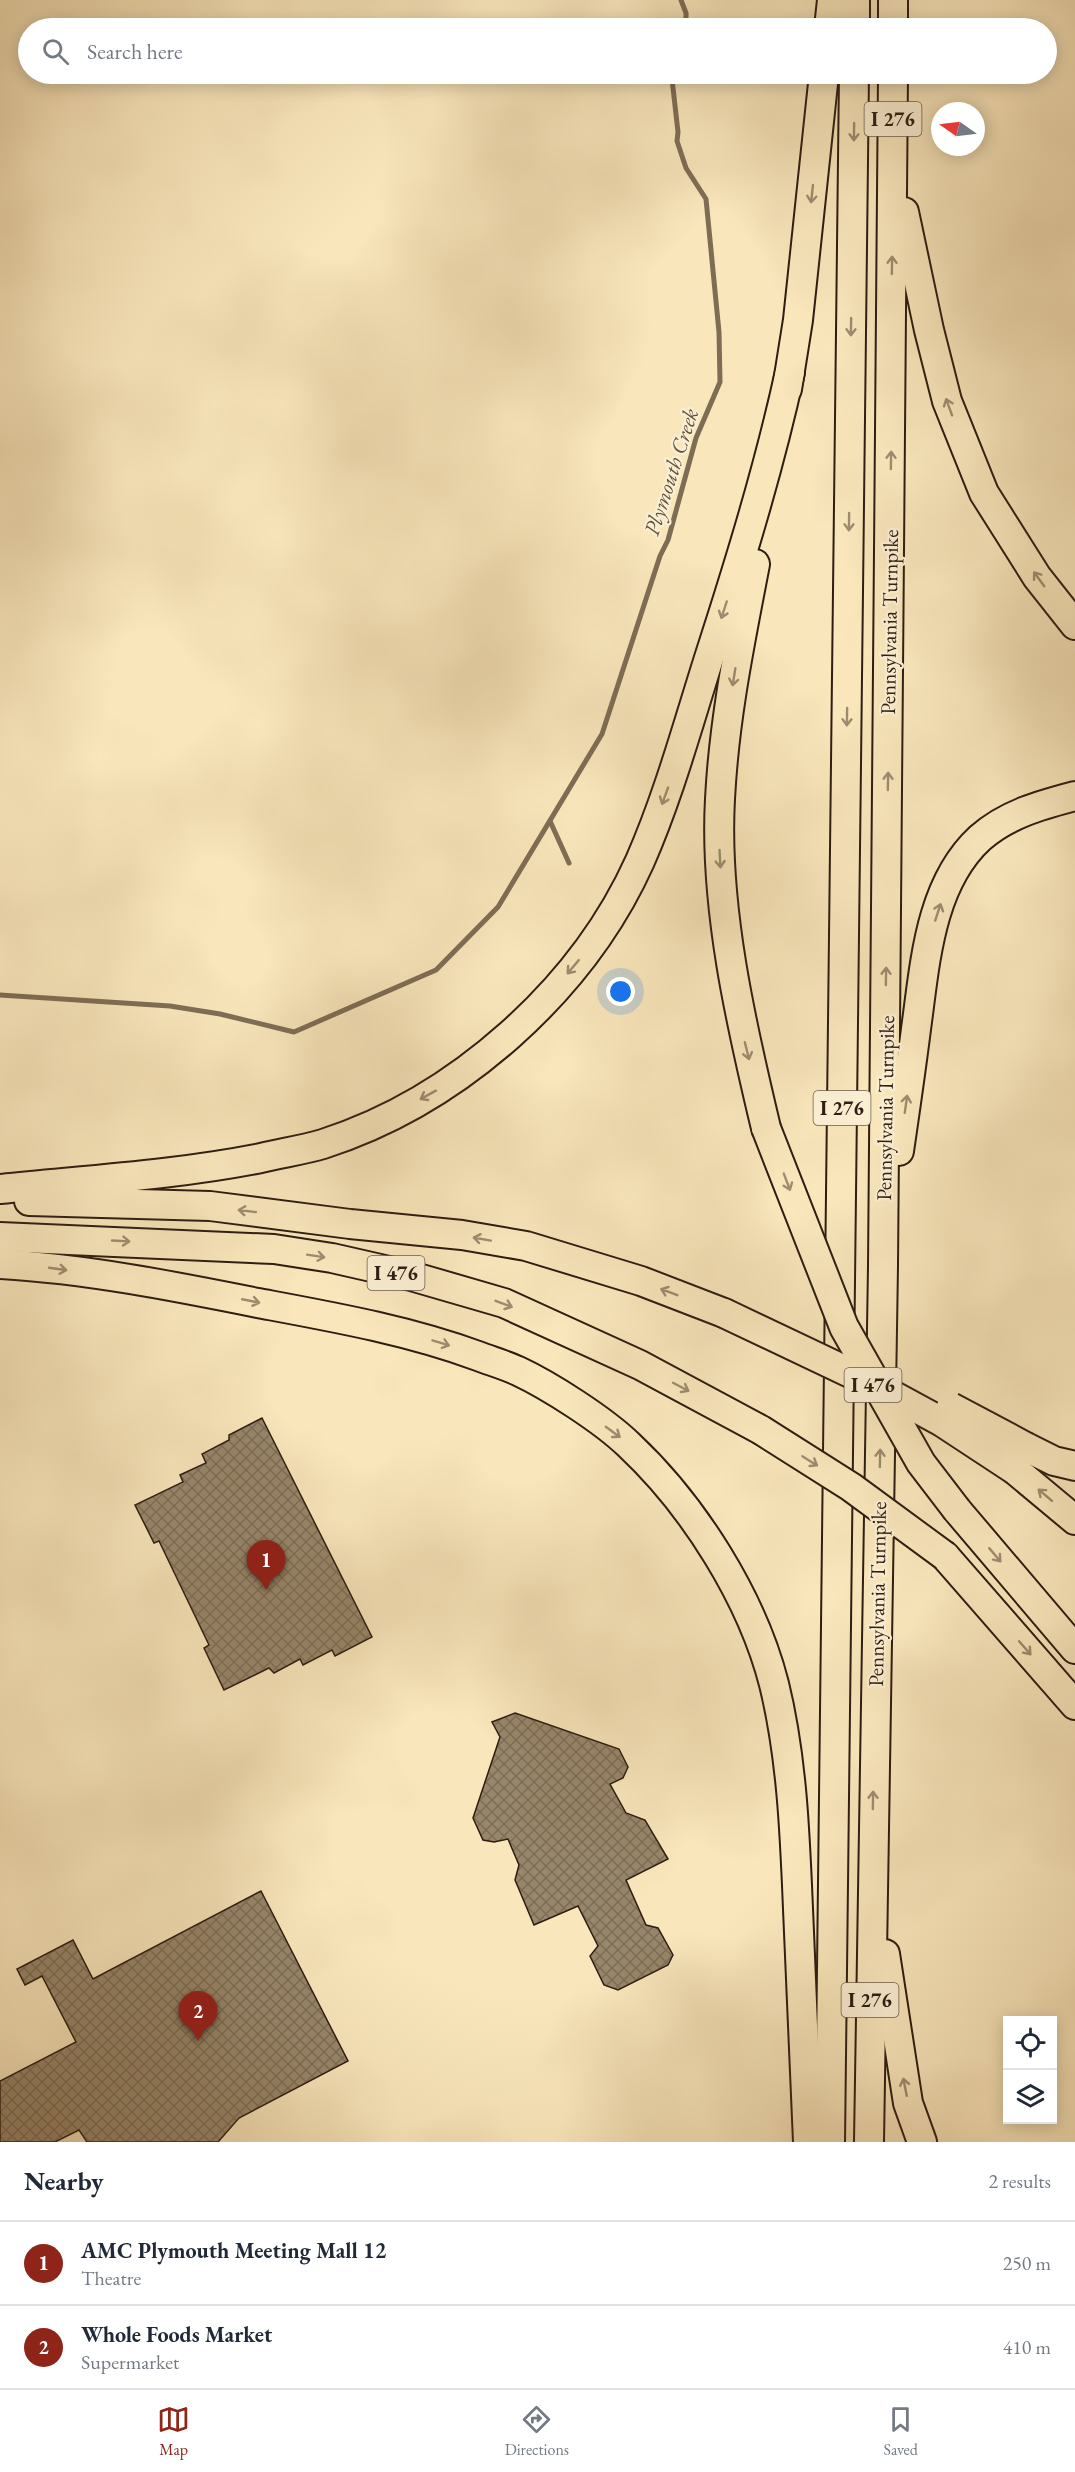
<!DOCTYPE html>
<style>
:root{--surface:#fff;--page:#f6f6f7;--text:#1f2937;--muted:#747a83;--line:#e0e1e3;--accent:#8f2418}
body{margin:0;font-family:"EB Garamond",serif;background:var(--page);color:var(--text)}
.controls{position:absolute;right:18px;bottom:18px;display:grid;overflow:hidden;border-radius:0px;box-shadow:0 3px 15px #0003}
.controls button{width:54px;height:54px;display:grid;place-items:center;padding:0;border:0;border-bottom:2px solid var(--line);background:var(--surface);color:var(--text);font:30px sans-serif}
.compass{position:absolute;left:931px;top:102px;width:54px;height:54px;border-radius:50%;background:var(--surface);box-shadow:0 3px 15px #0003;rotate:284deg}
.you{position:absolute;left:621px;top:992px;width:21px;height:21px;margin:-15px;border:4px solid #fff;border-radius:50%;background:#1a73e8;box-shadow:0 0 0 9px #1a73e833}
.badge{display:grid;place-items:center;width:39px;height:39px;border-radius:50%;background:var(--accent);color:#fff;font-size:20px;font-weight:700}
.pin{position:absolute;translate:-50% -50px;filter:drop-shadow(0 2px 3px #0008)}
.pin::after{content:'';position:absolute;top:32px;width:21px;height:18px;background:inherit;clip-path:polygon(0 0,100% 0,50% 100%)}
.list{margin:0;padding:0;list-style:none}
h2{display:flex;justify-content:space-between;align-items:center;height:78px;margin:0;padding:0 24px;font-size:26px}
h2 small{font-size:20px;font-weight:400;color:var(--muted)}
.list li{display:grid;grid-template-columns:39px 1fr auto;gap:18px;align-items:center;box-sizing:border-box;height:84px;padding:0 24px;border-top:2px solid var(--line)}
.list b{display:block;font-size:22px;white-space:nowrap}
.list p{margin:0;font-size:20px;white-space:nowrap;color:var(--muted)}
.list em{font-size:20px;font-style:normal;color:var(--muted)}
.icon{flex:none;width:33px;height:33px;fill:none;stroke:currentColor;stroke-width:2;stroke-linecap:round;stroke-linejoin:round}
.map{position:relative;flex:none;width:1075px;height:2142px;overflow:hidden}
.search{position:absolute;background:var(--surface);box-shadow:0 3px 15px #0003;left:18px;right:18px;top:18px;height:66px;display:flex;align-items:center;gap:15px;box-sizing:border-box;padding:0 21px;border-radius:33px;color:var(--muted);font-size:22px}
.sheet{height:246px;background:var(--surface)}
nav{display:flex;justify-content:space-around;align-items:center;box-sizing:border-box;height:84px;border-top:2px solid var(--line);background:var(--surface);font-size:16px;color:var(--muted)}
nav a{display:grid;justify-items:center;gap:3px}
nav .on{color:var(--accent)}
.map>svg:first-child{display:block}
.lines{fill:none;stroke-linecap:round;stroke-linejoin:round}
.stream{stroke:#7e6d55;stroke-width:5}
.building{fill:url(#building-cross-hatch);stroke:#2d1d12;stroke-width:1.5}
.motorway-casing{stroke:#2d1d12;stroke-width:32}
.motorway{stroke:#f9e6bb;stroke-width:28}
.motorway-bridge-casing{stroke:#2d1d12;stroke-width:32;stroke-linecap:butt}
.motorway-bridge{stroke:#f9e6bb;stroke-width:28}
.oneway{stroke:#9d8c6f}
.labels{text-anchor:middle;dominant-baseline:central;stroke-width:4.5;stroke-linejoin:round;paint-order:stroke}
.shield{fill:#fbefd3;stroke:#6b5c4c;stroke-width:1.5}
.shield-label{font-size:20px;font-weight:bold;fill:#2d1d12}
.street-label{font-size:21px;fill:#2d1d12;stroke:#fbefd3}
.water-label{font-size:22px;font-style:italic;fill:#63523f;stroke:#fbefd3}
</style>
<div class="map">
<svg width="1075" height="2142" viewBox="0 0 1075 2142">
<defs>
<pattern id="building-cross-hatch" width="8" height="8" patternUnits="userSpaceOnUse" patternTransform="scale(1.5)"><rect width="8" height="8" fill="#97866a"/><path d="M0 0l8 8M0 8l8-8" fill="none" stroke="#7c6d56"/></pattern>
</defs>
<rect width="100%" height="100%" fill="#f9e6bb"/>
<filter id="stains"><feTurbulence type="fractalNoise" baseFrequency=".00333" numOctaves="4"/><feColorMatrix values="0 0 0 0 .2 0 0 0 0 .09 0 0 0 0 .02 0 0 0 .5 -.17"/></filter>
<radialGradient id="worn" r=".72"><stop offset=".6" stop-color="#630" stop-opacity="0"/><stop offset="1" stop-color="#630" stop-opacity=".3"/></radialGradient>
<g class="lines">
<!-- stream -->
<g class="stream">
<path d="M681,0L686,13V28"/>
<path d="M550,821L569,863"/>
<path d="M0,995L170,1006L220,1014L294,1032L436,970L498,907L602,734L660,556L668,540L696,438L720,382L719,332L706,199L686,168L677,141L678,132L672,79L674,74"/>
</g>
</g>
<!-- building -->
<g class="building">
<path d="M262,1418L372,1637L335,1656L332,1650L303,1665L300,1659L274,1673L269,1668L224,1690L204,1648L209,1645L159,1541L154,1543L135,1505L183,1482L180,1475L206,1463L202,1454L229,1440V1435Z"/>
<path d="M515,1713L619,1749L628,1767L623,1778L610,1784L626,1813L645,1820L668,1859L626,1880L646,1925L658,1928L673,1955L668,1965L618,1990L604,1985L590,1956L598,1946L578,1906L534,1925L515,1880L519,1865L508,1839L494,1842L483,1840L473,1818L500,1737L492,1722Z"/>
<path d="M261,1891L348,2061L239,2118L218,2142H87L79,2130L55,2142H0V2081L76,2042L42,1976L25,1985L17,1969L73,1940L93,1979Z"/>
</g>
<g class="lines">
<defs>
<g id="motorway">
<path d="M829,28L832,0"/>
<path d="M855,28V0"/>
<path d="M893,28V0"/>
<path d="M904,212L929,330L947,401L984,493L1037,577L1075,625"/>
<path d="M787,389L798,320L824,74"/>
<path d="M755,564C740,642 724,719 720,799C714,906 741,1024 766,1128"/>
<path d="M899,1151C905,1110 911,1069 916,1029C925,965 929,885 980,838C1007,814 1041,805 1075,796"/>
<path d="M0,1189C87,1180 175,1175 261,1158C281,1153 303,1150 323,1144C457,1101 582,990 640,861C669,795 688,724 710,655C740,562 769,468 790,372"/>
<path d="M29,1201L210,1206L350,1224L462,1235L526,1246L641,1281L724,1313"/>
<path d="M0,1237L274,1249L332,1258L411,1276L504,1303L640,1365L761,1430"/>
<path d="M0,1264C87,1269 173,1286 258,1303C333,1317 407,1330 478,1356C491,1361 505,1365 518,1371C550,1386 603,1420 629,1445C694,1506 752,1598 774,1684C792,1757 795,1835 798,1909C801,1987 805,2064 808,2142"/>
<path d="M1026,1447L1054,1461L1075,1466"/>
<path d="M1015,1470L1075,1520"/>
<path d="M957,1510L1075,1649"/>
<path d="M945,1556L1075,1705"/>
<path d="M885,1954L908,2103L922,2142"/>
<path d="M830,2142L854,74"/>
<path d="M869,2142L883,1266L893,74"/>
</g>
</defs>
<!-- motorway casing -->
<use href="#motorway" class="motorway-casing"/>
<!-- motorway -->
<use href="#motorway" class="motorway"/>
<defs>
<g id="motorway-bridge">
<path d="M766,1128L844,1327L921,1463L957,1510"/>
<path d="M724,1313L863,1379L942,1422L1015,1470"/>
<path d="M951,1407L1026,1447"/>
<path d="M761,1430L851,1487L945,1556"/>
</g>
</defs>
<!-- motorway-bridge casing -->
<use href="#motorway-bridge" class="motorway-bridge-casing"/>
<!-- motorway-bridge -->
<use href="#motorway-bridge" class="motorway-bridge"/>
</g>
<!-- one-way arrows -->
<defs><path id="oneway-shaft" d="M-6 0H5M1.5-3L5.5 0L1.5 3" fill="none" stroke-width="1.6" stroke-linecap="round" stroke-linejoin="round" transform="scale(1.5)"/></defs>
<g class="oneway">
<use href="#oneway-shaft" transform="translate(854 132) rotate(91)"/>
<use href="#oneway-shaft" transform="translate(812 194) rotate(96)"/>
<use href="#oneway-shaft" transform="translate(892 265) rotate(-89)"/>
<use href="#oneway-shaft" transform="translate(851 327) rotate(91)"/>
<use href="#oneway-shaft" transform="translate(949 407) rotate(-110)"/>
<use href="#oneway-shaft" transform="translate(891 460) rotate(-89)"/>
<use href="#oneway-shaft" transform="translate(849 522) rotate(91)"/>
<use href="#oneway-shaft" transform="translate(1039 579) rotate(-126)"/>
<use href="#oneway-shaft" transform="translate(724 610) rotate(108)"/>
<use href="#oneway-shaft" transform="translate(734 677) rotate(99)"/>
<use href="#oneway-shaft" transform="translate(847 717) rotate(91)"/>
<use href="#oneway-shaft" transform="translate(888 781) rotate(-89)"/>
<use href="#oneway-shaft" transform="translate(665 796) rotate(110)"/>
<use href="#oneway-shaft" transform="translate(720 859) rotate(87)"/>
<use href="#oneway-shaft" transform="translate(938 912) rotate(-72)"/>
<use href="#oneway-shaft" transform="translate(573 967) rotate(130)"/>
<use href="#oneway-shaft" transform="translate(886 976) rotate(-89)"/>
<use href="#oneway-shaft" transform="translate(747 1051) rotate(76)"/>
<use href="#oneway-shaft" transform="translate(428 1095) rotate(151)"/>
<use href="#oneway-shaft" transform="translate(906 1104) rotate(-82)"/>
<use href="#oneway-shaft" transform="translate(787 1182) rotate(69)"/>
<use href="#oneway-shaft" transform="translate(247 1211) rotate(-173)"/>
<use href="#oneway-shaft" transform="translate(482 1239) rotate(-170)"/>
<use href="#oneway-shaft" transform="translate(121 1241) rotate(3)"/>
<use href="#oneway-shaft" transform="translate(316 1256) rotate(9)"/>
<use href="#oneway-shaft" transform="translate(58 1269) rotate(8)"/>
<use href="#oneway-shaft" transform="translate(669 1292) rotate(-159)"/>
<use href="#oneway-shaft" transform="translate(251 1301) rotate(11)"/>
<use href="#oneway-shaft" transform="translate(504 1304) rotate(21)"/>
<use href="#oneway-shaft" transform="translate(441 1343) rotate(17)"/>
<use href="#oneway-shaft" transform="translate(681 1387) rotate(28)"/>
<use href="#oneway-shaft" transform="translate(613 1432) rotate(36)"/>
<use href="#oneway-shaft" transform="translate(880 1458) rotate(-89)"/>
<use href="#oneway-shaft" transform="translate(810 1461) rotate(32)"/>
<use href="#oneway-shaft" transform="translate(1045 1495) rotate(-140)"/>
<use href="#oneway-shaft" transform="translate(995 1555) rotate(50)"/>
<use href="#oneway-shaft" transform="translate(1025 1648) rotate(49)"/>
<use href="#oneway-shaft" transform="translate(873 1800) rotate(-89)"/>
<use href="#oneway-shaft" transform="translate(905 2087) rotate(-101)"/>
</g>
<g class="labels">
<!-- shield labels -->
<g class="shield">
<rect x="864.5" y="102" width="57" height="34" rx="4.5"/>
<rect x="813.5" y="1091" width="57" height="34" rx="4.5"/>
<rect x="367.5" y="1256" width="57" height="34" rx="4.5"/>
<rect x="844.5" y="1368" width="57" height="34" rx="4.5"/>
<rect x="841.5" y="1983" width="57" height="34" rx="4.5"/>
</g>
<g class="shield-label">
<text x="893" y="119">I 276</text>
<text x="842" y="1108">I 276</text>
<text x="396" y="1273">I 476</text>
<text x="873" y="1385">I 476</text>
<text x="870" y="2000">I 276</text>
</g>
<!-- street labels -->
<g class="street-label">
<text transform="translate(889 622) rotate(-89)">Pennsylvania Turnpike</text>
<text transform="translate(885 1108) rotate(-89)">Pennsylvania Turnpike</text>
<text transform="translate(877 1594) rotate(-89)">Pennsylvania Turnpike</text>
</g>
<!-- water labels -->
<g class="water-label">
<text transform="translate(671 472) rotate(-72)">Plymouth Creek</text>
</g>
</g>
<rect width="100%" height="100%" filter="url(#stains)"/>
<rect width="100%" height="100%" fill="url(#worn)"/>
</svg>
<div class="controls">
<button><svg class="icon" aria-label="locate" viewBox="0 0 24 24"><circle cx="12" cy="12" r="6"/><path d="M12 2v4M12 18v4M2 12h4M18 12h4"/></svg></button>
<button><svg class="icon" aria-label="layers" viewBox="0 0 24 24"><path d="M12 4l9 5-9 5-9-5zM3 14l9 5 9-5"/></svg></button>
</div>
<svg class="compass" viewBox="-18 -18 36 36"><path d="M0-13l5 13h-10z" fill="#e53935"/><path d="M0 13l5-13h-10z" fill="#747a83"/></svg>
<div class="you"></div>
<div class="pin badge" style="left:266px;top:1590px">1</div>
<div class="pin badge" style="left:198px;top:2041px">2</div>
<div class="search"><svg class="icon" aria-label="search" viewBox="0 0 24 24"><circle cx="10" cy="10" r="6"/><path d="M15 15l6 6"/></svg>Search here</div>
</div>
<section class="sheet">
<h2>Nearby<small>2 results</small></h2>
<ul class="list">
<li><span class="badge">1</span><div><b>AMC Plymouth Meeting Mall 12</b><p>Theatre</p></div><em>250 m</em></li>
<li><span class="badge">2</span><div><b>Whole Foods Market</b><p>Supermarket</p></div><em>410 m</em></li>
</ul>
</section>
<nav>
<a class="on"><svg class="icon" aria-label="map" viewBox="0 0 24 24"><path d="M3 6l6-2 6 2 6-2v14l-6 2-6-2-6 2zM9 4v14M15 6v14"/></svg>Map</a>
<a><svg class="icon" aria-label="directions" viewBox="0 0 24 24"><path d="M12 3l9 9-9 9-9-9zM9 14v-3h6M13 9l2 2-2 2"/></svg>Directions</a>
<a><svg class="icon" aria-label="saved" viewBox="0 0 24 24"><path d="M7 4h10v16l-5-4-5 4z"/></svg>Saved</a>
</nav>
